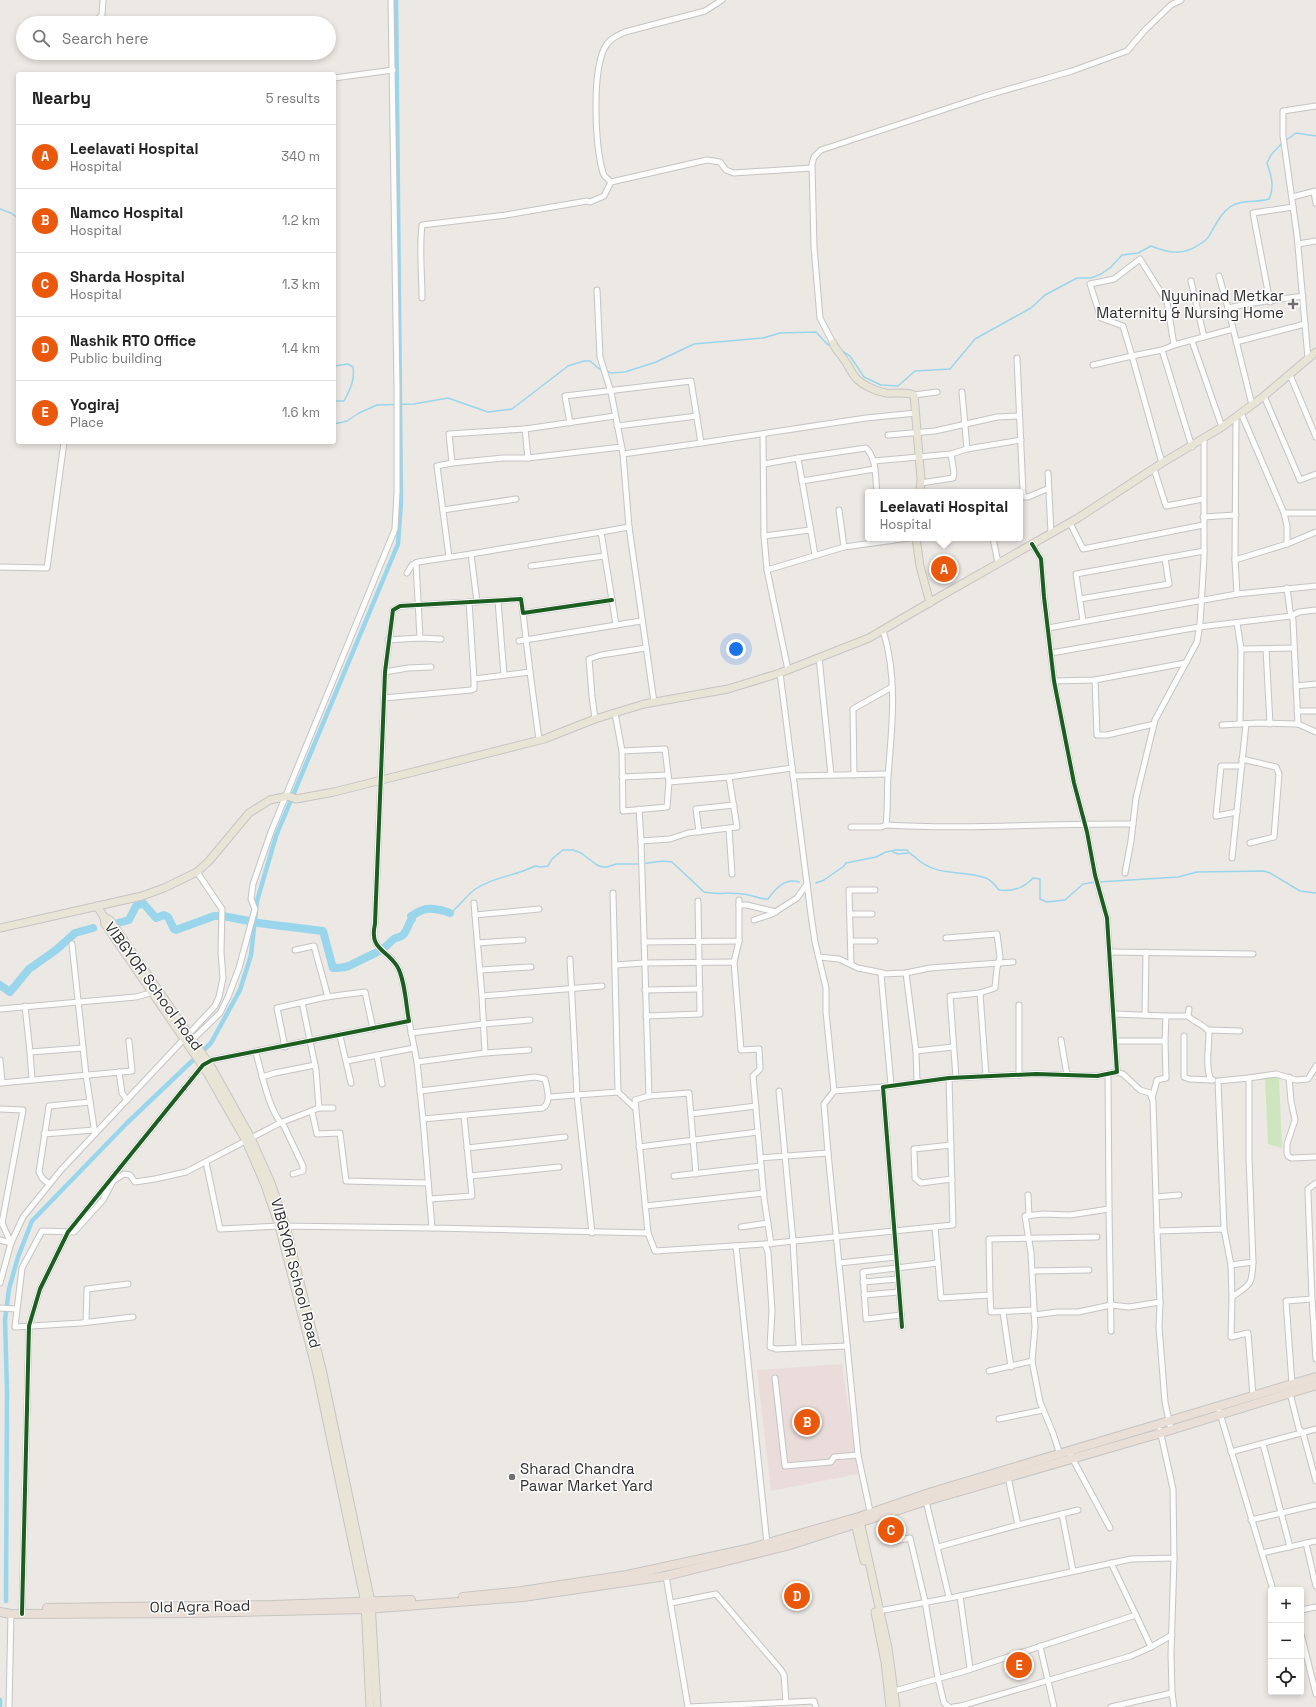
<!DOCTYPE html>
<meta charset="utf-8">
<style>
:root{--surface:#fff;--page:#f6f6f6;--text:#222;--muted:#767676;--line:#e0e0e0;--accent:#ea580c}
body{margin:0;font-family:"Space Grotesk",sans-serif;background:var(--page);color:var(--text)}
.controls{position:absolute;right:12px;bottom:12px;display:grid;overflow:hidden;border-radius:4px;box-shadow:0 2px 6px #0003}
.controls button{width:36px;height:36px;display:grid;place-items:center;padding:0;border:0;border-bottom:1px solid var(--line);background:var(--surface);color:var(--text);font:20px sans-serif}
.you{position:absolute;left:736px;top:649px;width:14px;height:14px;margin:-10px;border:3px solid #fff;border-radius:50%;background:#1a73e8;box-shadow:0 0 0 6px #1a73e833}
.badge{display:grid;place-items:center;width:26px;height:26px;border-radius:50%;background:var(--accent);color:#fff;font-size:13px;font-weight:700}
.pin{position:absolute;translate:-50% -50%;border:2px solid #fff;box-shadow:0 1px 4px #0006}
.popup{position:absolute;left:865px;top:489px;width:158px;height:52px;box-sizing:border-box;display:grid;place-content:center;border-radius:4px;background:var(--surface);filter:drop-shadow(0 1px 3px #0005);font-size:13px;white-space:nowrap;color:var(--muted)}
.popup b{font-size:15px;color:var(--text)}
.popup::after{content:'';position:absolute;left:50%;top:100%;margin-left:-8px;border:8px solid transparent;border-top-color:var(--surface)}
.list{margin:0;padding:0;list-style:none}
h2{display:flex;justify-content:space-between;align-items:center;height:52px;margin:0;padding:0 16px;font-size:17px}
h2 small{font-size:13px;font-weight:400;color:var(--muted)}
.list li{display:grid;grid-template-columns:26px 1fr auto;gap:12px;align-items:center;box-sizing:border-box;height:64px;padding:0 16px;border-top:1px solid var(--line)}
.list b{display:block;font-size:15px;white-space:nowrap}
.list p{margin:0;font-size:13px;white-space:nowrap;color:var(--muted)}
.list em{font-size:13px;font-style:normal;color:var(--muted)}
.icon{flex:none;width:22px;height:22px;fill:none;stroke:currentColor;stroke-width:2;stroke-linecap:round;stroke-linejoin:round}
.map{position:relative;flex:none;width:1316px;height:1707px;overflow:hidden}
.search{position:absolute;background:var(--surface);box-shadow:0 2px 6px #0003;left:16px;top:16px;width:320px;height:44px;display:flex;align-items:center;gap:10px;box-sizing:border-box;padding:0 14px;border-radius:22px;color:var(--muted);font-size:15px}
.panel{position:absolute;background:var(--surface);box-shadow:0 2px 6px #0003;left:16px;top:72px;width:320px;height:372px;border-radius:4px}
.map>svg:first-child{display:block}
.medical{fill:#e9dcdb}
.green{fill:#cee6be}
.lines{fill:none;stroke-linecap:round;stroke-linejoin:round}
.stream{stroke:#99d6ec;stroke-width:1.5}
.canal{stroke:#99d6ec;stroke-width:4.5}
.river{stroke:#99d6ec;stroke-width:8}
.minor-casing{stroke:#c5c4c5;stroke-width:7}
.major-casing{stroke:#c6c5c4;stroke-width:9}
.highway-casing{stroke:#c6c5c4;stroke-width:10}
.minor{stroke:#fcfcfb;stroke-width:5}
.major{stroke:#e8e4d6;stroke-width:7}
.highway{stroke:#eadfd6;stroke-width:8}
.cycleway-casing{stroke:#fff;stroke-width:6}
.cycleway{stroke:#1b5e20;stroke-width:4}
.poi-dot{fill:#706f6e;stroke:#fff;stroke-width:1.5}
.labels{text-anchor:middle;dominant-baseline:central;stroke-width:3;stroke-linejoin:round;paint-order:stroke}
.poi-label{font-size:15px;fill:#2e2e2e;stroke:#fff;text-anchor:end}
.street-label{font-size:15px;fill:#2e2e2e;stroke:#fff}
</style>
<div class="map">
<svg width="1316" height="1707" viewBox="0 0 1316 1707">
<rect width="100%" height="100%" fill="#ece8e4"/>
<!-- medical -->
<path class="medical" d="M842,1364L858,1474L771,1491L757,1370Z"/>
<!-- green -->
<path class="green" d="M1265,1078H1279L1282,1148L1268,1144Z"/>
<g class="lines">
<!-- stream -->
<g class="stream">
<path d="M1285,141L1296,133L1316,136"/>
<path d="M0,209L11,213L18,218"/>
<path d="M842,351L850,356L864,377L881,385L898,386L915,371L950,369L975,339L1031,308L1045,295L1077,278H1091L1101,274L1111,267L1122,255L1138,253L1151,246C1168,253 1184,256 1200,244C1203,242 1207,240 1209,236C1215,226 1220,214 1230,207C1241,199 1257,203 1269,199C1275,187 1271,175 1267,163L1271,155L1282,143"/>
<path d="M334,366L348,364L353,367C355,380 350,390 344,401H334"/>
<path d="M606,371L611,373L625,372L656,362L694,344L763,338L780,333L816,332L827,344L831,346"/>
<path d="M334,424L347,421L359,413L377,405L414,404L448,398L488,412L512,409L568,366L584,361H590L598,368L602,370"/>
<path d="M893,852L898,854L908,853"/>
<path d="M1099,882L1178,877L1197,872L1264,871L1270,873L1300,891L1316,893"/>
<path d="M816,883L824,880L844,866L846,863L876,857L886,852L896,850H907C909,854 913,855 916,858C938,878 961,869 986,878C991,880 996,886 999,890C1013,892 1024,888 1033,878L1040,879V899L1047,902L1065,900L1083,884L1095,882"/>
<path d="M450,913C453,913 468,894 474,890C492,877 516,876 535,866L541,867L548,866L552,859L563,850H573L581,853L597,865L602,867H607L616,864H640L663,861L672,862L704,892C717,895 730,892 743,894C752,895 759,899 768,899C776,888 785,878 799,882"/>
</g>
<!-- canal -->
<g class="canal">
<path d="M6,1601L7,1391L5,1320L9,1289L18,1257L32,1221L127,1123L211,1043L240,990L251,955L257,901L276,836L398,544L401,502L396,0"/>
<path d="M0,1700V1707"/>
</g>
<!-- river -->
<g class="river">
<path d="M258,923L323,931L333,968C349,968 350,965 363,959C370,955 378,953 385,947C388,945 391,941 394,939C397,937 401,937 403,935C408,930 408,923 412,919L411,916C424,909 426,907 440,910C444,911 446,911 450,913"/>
<path d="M114,924L129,920L136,906L143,903L156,918L164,915L168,917L174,929L176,930L214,916H223L249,921"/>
<path d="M0,985L10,992L29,969L56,950L75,933L93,928"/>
</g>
<defs>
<g id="minor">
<path d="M93,23L102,15L103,0"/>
<path d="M334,78L393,70"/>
<path d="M611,182C608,179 604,177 603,173C595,145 592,75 604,49C609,39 616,36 625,32L705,11L722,0"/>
<path d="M611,182L707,160L720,162L726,170L734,173L812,168"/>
<path d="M1314,192L1316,203"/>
<path d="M1292,197L1316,191"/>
<path d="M1298,244L1316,241"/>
<path d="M1219,276L1228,308"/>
<path d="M1191,281L1204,337"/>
<path d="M597,290L600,357L611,392L623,454L629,527L654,702"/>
<path d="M422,298C422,273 419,249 422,225L506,215L587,201L590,202L604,196L611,182"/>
<path d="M1270,302L1253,213L1293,207"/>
<path d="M1192,341L1222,427"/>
<path d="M1236,342L1305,324"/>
<path d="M833,343L820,318L814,247L812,164L814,157L821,150L985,96L1072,71L1127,51L1145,30L1171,5L1181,0"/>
<path d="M1162,350L1132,356L1162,463"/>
<path d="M1017,358L1023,493L1024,497H1028L1047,489"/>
<path d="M1308,358L1297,235L1283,136V111L1316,106"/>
<path d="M1093,365L1132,356L1123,326L1101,318L1090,284L1114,279L1140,259L1167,302L1174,345"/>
<path d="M1290,375L1316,437"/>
<path d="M962,392L967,449"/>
<path d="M914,395L937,392"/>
<path d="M1264,396L1300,480L1316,474"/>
<path d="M1252,405L1228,308C1252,302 1277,300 1303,296"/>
<path d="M1241,413L1284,513L1287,526V544"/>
<path d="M615,416L525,429L528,458L621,447"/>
<path d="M1236,417L1235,560L1237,594"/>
<path d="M570,423L565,396L691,381L701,443L866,418L916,413"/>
<path d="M617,426L697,416"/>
<path d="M525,429L449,434L452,463L503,458H528"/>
<path d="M763,434L764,536L767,570L788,670"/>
<path d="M888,435L935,431L997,417L1019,416"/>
<path d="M1192,447L1162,350L1174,345L1233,329"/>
<path d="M623,454L701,443"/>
<path d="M874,461L951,454L967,449L1021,440"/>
<path d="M764,464L798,458"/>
<path d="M1154,469L1166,506L1203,499"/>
<path d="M1048,473L1051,533"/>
<path d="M802,481L875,469"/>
<path d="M921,483L953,478L954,473L951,454"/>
<path d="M443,510L516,499"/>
<path d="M839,510L844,547"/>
<path d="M1284,513H1316"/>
<path d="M1203,517L1236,515"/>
<path d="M1070,523L1083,549L1203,525"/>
<path d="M629,527L601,532L602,538L616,625L641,621"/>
<path d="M764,536L810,530"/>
<path d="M993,538L998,563"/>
<path d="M471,554L477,602"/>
<path d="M815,555L798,458L866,448C877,459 875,477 877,492"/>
<path d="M449,557L437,466L452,463"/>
<path d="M1235,560L1287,544L1316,532"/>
<path d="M416,563L420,638"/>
<path d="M531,566L604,556"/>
<path d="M0,567L47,568L64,442"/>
<path d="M767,570L844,547L909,538"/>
<path d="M407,573L412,565L418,562L471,554L601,532"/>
<path d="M1287,588L1290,611L1293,620L1298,724"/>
<path d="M1080,599L1169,584L1165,558"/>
<path d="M498,601L504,675"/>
<path d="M469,602L474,679L530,672L539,740"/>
<path d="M523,613L530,672"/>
<path d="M1083,621L1076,574L1204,551"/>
<path d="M1237,623L1241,649L1240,724"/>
<path d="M1048,628L1237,594L1316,586"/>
<path d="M388,640L420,638L441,639"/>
<path d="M519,641L616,625"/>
<path d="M1241,649L1294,648"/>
<path d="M1266,649L1270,724"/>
<path d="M1051,653L1199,627L1291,616L1299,612L1316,610"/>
<path d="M819,657L831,775"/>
<path d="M385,672L408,668L431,667"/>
<path d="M780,673L811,915L815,942L826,988V1012L834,1091L824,1104L828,1153L858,1455L871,1516"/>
<path d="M1095,680L1097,735H1107L1154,724"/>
<path d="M1054,681L1095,680L1185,663"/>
<path d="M1296,686L1316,684"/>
<path d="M384,698L471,690L474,689V679"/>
<path d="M1297,711H1316"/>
<path d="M615,713L622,751L665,749L669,782L729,777L792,768"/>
<path d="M595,719L592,696L589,659L601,655L646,648"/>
<path d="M1222,725L1258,723L1298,724L1316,732"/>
<path d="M622,751L623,811L667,807L669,782"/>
<path d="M1242,759L1276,767L1279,774L1274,837L1250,843"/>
<path d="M854,775L853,709L892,687"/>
<path d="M793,776L888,774"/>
<path d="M622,777L668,775"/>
<path d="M639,809L641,841L670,839L688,833L737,827L729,777"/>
<path d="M1237,812L1216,816L1221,766H1242"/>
<path d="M886,825C968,830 1051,823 1133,824"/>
<path d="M851,827H881L886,825C888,809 887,792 888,776C892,727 898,678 883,630"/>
<path d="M729,829L732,874"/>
<path d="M699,832L696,809L734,805"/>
<path d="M641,841L649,1096L635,1100L648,1233"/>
<path d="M1232,858L1246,724"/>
<path d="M1125,873L1131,841L1136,798L1155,720L1197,642L1200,624L1204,557V438"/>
<path d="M613,893L618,1092"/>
<path d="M474,903L482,996"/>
<path d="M739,905H747L776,912"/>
<path d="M850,914H872"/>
<path d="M475,915L539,909"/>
<path d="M754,920L772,914L797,898L807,884"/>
<path d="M946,938L997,934L1000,957L997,968L995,988L980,993L950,996L956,1078"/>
<path d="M851,941H875"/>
<path d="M644,942L739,941V900"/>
<path d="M477,943L523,940"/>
<path d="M72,944L86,1075L95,1134"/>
<path d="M295,950L314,946L328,997"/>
<path d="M1110,952L1253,954"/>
<path d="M819,957L839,959L858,968L883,973"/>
<path d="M570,959L577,1095L592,1233"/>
<path d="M734,962L739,941"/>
<path d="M851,964L849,890H875"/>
<path d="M615,965L644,963L734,962L741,1050L759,1049L760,1069L753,1076L764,1198L771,1244"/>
<path d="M480,970L531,967"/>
<path d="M906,973L916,1051L917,1082"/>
<path d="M645,990L700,989"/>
<path d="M980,993L986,1076"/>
<path d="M302,1002L316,1070L319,1108"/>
<path d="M25,1006L30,1052"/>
<path d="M0,1009L136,997L154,992"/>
<path d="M1189,1009L1188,1016C1194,1022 1206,1026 1209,1032C1209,1046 1205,1067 1211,1080"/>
<path d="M1114,1014L1166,1016L1165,1041H1116"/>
<path d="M1145,1015L1146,952"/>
<path d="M646,1016L700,1014L698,901"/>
<path d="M1166,1016H1188"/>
<path d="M409,1021L417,1062L423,1119L432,1228L648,1233L655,1251L765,1244L953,1225L949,1078"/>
<path d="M1208,1030L1240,1031"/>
<path d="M411,1033L483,1024L530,1020"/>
<path d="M340,1036L351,1083"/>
<path d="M1184,1036V1077L1189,1079L1213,1080"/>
<path d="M1061,1040L1067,1075"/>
<path d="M190,1042L220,1013L228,997L239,968L255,909L251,899L253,884L271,832L395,529L397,492V388L391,0"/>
<path d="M285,1047L277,1008L326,997L365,992L373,1029"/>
<path d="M916,1051L953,1047"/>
<path d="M256,1053C261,1071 270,1115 284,1126L303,1166V1171L293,1174"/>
<path d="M485,1053L482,996L602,986"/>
<path d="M377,1055L382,1084"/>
<path d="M0,1060L2,1083"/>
<path d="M347,1061L414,1048"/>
<path d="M417,1062L485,1053L529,1050"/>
<path d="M119,1072L122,1093L127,1100"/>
<path d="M1117,1072L1123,1074L1140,1090L1150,1093L1153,1101L1157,1231"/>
<path d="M1019,1075V1005"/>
<path d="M262,1077L275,1073L315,1065"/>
<path d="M1289,1077L1291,1101L1295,1120L1287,1144V1153L1288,1156L1291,1158L1316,1157"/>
<path d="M1249,1078L1276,1074L1296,1080L1308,1079L1316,1066"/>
<path d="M32,1080L30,1052L83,1048"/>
<path d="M0,1083L132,1071L129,1041"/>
<path d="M891,1085L881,974L906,973L930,968L1013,962"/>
<path d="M420,1091L535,1077L545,1079C547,1089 552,1101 543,1108L423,1119"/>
<path d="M779,1091L793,1241L799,1347"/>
<path d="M834,1091L883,1087"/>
<path d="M649,1096L689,1093L696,1174"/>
<path d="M549,1097L618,1092L635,1108"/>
<path d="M1152,1098L1157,1080L1166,1078L1165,1041"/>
<path d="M0,1109L23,1110L2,1223"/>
<path d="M312,1112L317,1134L340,1133L346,1181L428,1183"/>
<path d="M691,1114L756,1106"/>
<path d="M44,1134L94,1130"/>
<path d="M951,1145L914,1149L915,1178L921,1183L952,1179"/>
<path d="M639,1147L758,1132"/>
<path d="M467,1148L565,1137"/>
<path d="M760,1158L828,1153"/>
<path d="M206,1162L220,1229L279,1226L432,1228"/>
<path d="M470,1176L559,1167"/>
<path d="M674,1176L761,1166"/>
<path d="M49,1184L42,1178L39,1172L49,1106L90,1102"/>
<path d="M1028,1195L1029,1216"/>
<path d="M1156,1197L1179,1195"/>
<path d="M430,1199L472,1196L464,1116"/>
<path d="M645,1206L764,1193"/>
<path d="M1109,1209L1111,1331"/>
<path d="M0,1223H2L11,1243"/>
<path d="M741,1227L768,1223"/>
<path d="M935,1227L941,1298L990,1295L989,1239L1097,1237"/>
<path d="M0,1240L11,1243L0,1283"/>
<path d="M11,1243L23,1217L61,1170L215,1006L219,997L223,978L221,952L222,909L197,872"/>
<path d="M765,1244L768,1252L772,1310L770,1347L776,1349L847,1346"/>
<path d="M736,1246L767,1544"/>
<path d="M839,1263L896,1257"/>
<path d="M1231,1265L1232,1297L1231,1337L1248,1333L1253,1396"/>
<path d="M1032,1271L1089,1270"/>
<path d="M863,1282L898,1279"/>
<path d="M864,1295L899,1292"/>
<path d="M990,1295L991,1312L1033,1310"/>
<path d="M1232,1297C1251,1284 1252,1285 1253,1262"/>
<path d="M1312,1299L1316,1359"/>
<path d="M1160,1302L1157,1231L1224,1229L1218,1081L1249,1078V1158L1253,1262L1231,1265L1224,1229"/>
<path d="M0,1308L16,1309"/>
<path d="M1003,1312L1011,1367"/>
<path d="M901,1315L866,1319L863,1272L938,1263"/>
<path d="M1034,1315L1057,1312H1078L1111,1305L1129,1307L1160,1302L1159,1327L1165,1402L1171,1430"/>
<path d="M133,1317L81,1323L15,1327L22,1268L42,1231L74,1232L103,1200L113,1181L124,1174L130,1175L135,1182L155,1179L186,1172L280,1123L319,1108H333"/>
<path d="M86,1322L87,1289L128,1284"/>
<path d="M902,1327L883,1087L949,1078L1036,1074L1097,1076L1117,1072L1107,918L1095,875L1087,832L1074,783L1054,681L1044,597L1041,559L1032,544"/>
<path d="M989,1371L1032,1361"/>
<path d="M775,1378L785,1466L831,1462L834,1457L858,1455"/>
<path d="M1292,1384L1286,1301L1312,1299L1308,1193V1189L1316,1183"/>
<path d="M1290,1393L1299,1429L1303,1433L1316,1481"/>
<path d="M1218,1407L1273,1590"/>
<path d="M999,1419L1043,1410"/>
<path d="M1263,1444L1290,1547"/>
<path d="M1231,1452L1316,1429"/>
<path d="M1060,1455L1053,1433L1040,1402L1032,1361L1035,1327L1031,1253L1025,1216L1043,1214L1070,1215L1109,1209L1108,1074"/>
<path d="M1071,1456L1110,1528"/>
<path d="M926,1501L949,1597"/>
<path d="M1251,1520L1316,1505"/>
<path d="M1018,1525L1062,1514"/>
<path d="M894,1541L910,1538L925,1601L938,1678L944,1703L949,1707"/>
<path d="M1306,1543L1314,1578"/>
<path d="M938,1547L1018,1525L1008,1477"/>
<path d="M1262,1553L1316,1541"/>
<path d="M1111,1563L1136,1615"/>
<path d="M1073,1571L1062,1514L1078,1510"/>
<path d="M666,1576L688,1707L814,1701L816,1707"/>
<path d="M1316,1578H1314L1316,1586"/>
<path d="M960,1596L970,1668"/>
<path d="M671,1603L716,1594L781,1670L784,1675L786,1702"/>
<path d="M1301,1610L1316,1607"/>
<path d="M879,1611L960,1596L1131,1559L1174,1558L1173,1489L1160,1430"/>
<path d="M22,1614L29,1326L40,1289L68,1232L203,1065L212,1060L409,1021C406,1006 405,979 397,966C386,949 369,949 375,924L385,672L393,610L400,606L521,599L523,613L612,600"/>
<path d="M1301,1634L1316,1694"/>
<path d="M1040,1646L1054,1707"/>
<path d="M894,1691L962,1672L1136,1615L1151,1647"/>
<path d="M1172,1693L1171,1654L1174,1558"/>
<path d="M9,1707L11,1614"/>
<path d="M953,1707L961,1706"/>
<path d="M961,1707V1706L1131,1656L1151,1647L1172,1635"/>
<path d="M1111,1707L1172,1693L1174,1707"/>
</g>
<g id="major">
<path d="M833,343C836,351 841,354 845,361C849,366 851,372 855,377C862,385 875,391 886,393C895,394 905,391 914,395L921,479L920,492"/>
<path d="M916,538L920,566L930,603"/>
<path d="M97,906L104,917L105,924L206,1071L246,1141L265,1185L279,1226L317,1374L365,1603L370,1707"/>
<path d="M104,917L110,920L212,1068L251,1138L271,1183L286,1226L322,1369L371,1602L377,1707"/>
<path d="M0,928L142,896L164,888L197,872L209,861L249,813L270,800L288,796L296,799L334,792L544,739L595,719L644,704L728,689L780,673L869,638L939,597L1078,518L1162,463L1222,427L1264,396L1316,352"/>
<path d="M859,1517L888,1648L896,1707"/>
<path d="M854,1519L864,1561"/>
<path d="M875,1612L885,1662L890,1707"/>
</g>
<g id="highway">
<path d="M463,1597L522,1591L627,1575L747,1549L859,1517L932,1492L1316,1377"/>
<path d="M47,1608L273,1605L411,1600"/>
<path d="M0,1612L11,1614L190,1613L366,1609L523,1597L666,1576L790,1545L926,1501L1161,1433L1316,1385"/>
</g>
</defs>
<!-- minor casing -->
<use href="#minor" class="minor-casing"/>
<!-- major casing -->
<use href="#major" class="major-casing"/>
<!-- highway casing -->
<use href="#highway" class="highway-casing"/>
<!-- minor -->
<use href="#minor" class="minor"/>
<!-- major -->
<use href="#major" class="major"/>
<!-- highway -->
<use href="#highway" class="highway"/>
<defs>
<g id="cycleway">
<path d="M902,1327L883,1087L949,1078L1036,1074L1097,1076L1117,1072L1107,918L1095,875L1087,832L1074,783L1054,681L1044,597L1041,559L1032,544"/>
<path d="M22,1614L29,1326L40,1289L68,1232L203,1065L212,1060L409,1021C406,1006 405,979 397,966C386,949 369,949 375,924L385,672L393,610L400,606L521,599L523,613L612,600"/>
</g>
</defs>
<!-- cycleway casing -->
<use href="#cycleway" class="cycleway-casing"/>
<!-- cycleway -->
<use href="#cycleway" class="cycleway"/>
</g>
<!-- markers -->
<g class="poi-dot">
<path d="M1291 298h4v4h4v4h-4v4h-4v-4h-4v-4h4z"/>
<circle cx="512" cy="1477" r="4"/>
</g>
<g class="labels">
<!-- poi labels -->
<g class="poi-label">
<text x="1284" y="295">Nyuninad Metkar<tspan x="1284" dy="17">Maternity &amp; Nursing Home</tspan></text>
<text x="520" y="1468" text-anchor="start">Sharad Chandra<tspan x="520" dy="17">Pawar Market Yard</tspan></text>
</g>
<!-- street labels -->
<g class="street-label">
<text transform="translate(154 986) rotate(54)">VIBGYOR School Road</text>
<text transform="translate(296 1273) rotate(75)">VIBGYOR School Road</text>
<text transform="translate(200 1606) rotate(-1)">Old Agra Road</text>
</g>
</g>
</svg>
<div class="controls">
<button>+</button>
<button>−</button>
<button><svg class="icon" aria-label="locate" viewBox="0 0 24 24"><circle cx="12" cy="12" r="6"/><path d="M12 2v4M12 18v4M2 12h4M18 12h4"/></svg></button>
</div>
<div class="you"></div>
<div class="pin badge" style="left:944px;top:569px">A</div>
<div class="popup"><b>Leelavati Hospital</b>Hospital</div>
<div class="pin badge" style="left:807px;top:1422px">B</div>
<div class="pin badge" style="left:891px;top:1530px">C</div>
<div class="pin badge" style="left:797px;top:1596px">D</div>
<div class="pin badge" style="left:1019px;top:1665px">E</div>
<div class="search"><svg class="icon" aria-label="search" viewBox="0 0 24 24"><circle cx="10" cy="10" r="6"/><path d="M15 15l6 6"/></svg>Search here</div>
<section class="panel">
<h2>Nearby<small>5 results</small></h2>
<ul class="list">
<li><span class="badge">A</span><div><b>Leelavati Hospital</b><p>Hospital</p></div><em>340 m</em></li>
<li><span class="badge">B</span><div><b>Namco Hospital</b><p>Hospital</p></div><em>1.2 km</em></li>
<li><span class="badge">C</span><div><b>Sharda Hospital</b><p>Hospital</p></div><em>1.3 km</em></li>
<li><span class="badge">D</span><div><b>Nashik RTO Office</b><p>Public building</p></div><em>1.4 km</em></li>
<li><span class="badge">E</span><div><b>Yogiraj</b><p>Place</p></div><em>1.6 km</em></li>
</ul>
</section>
</div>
